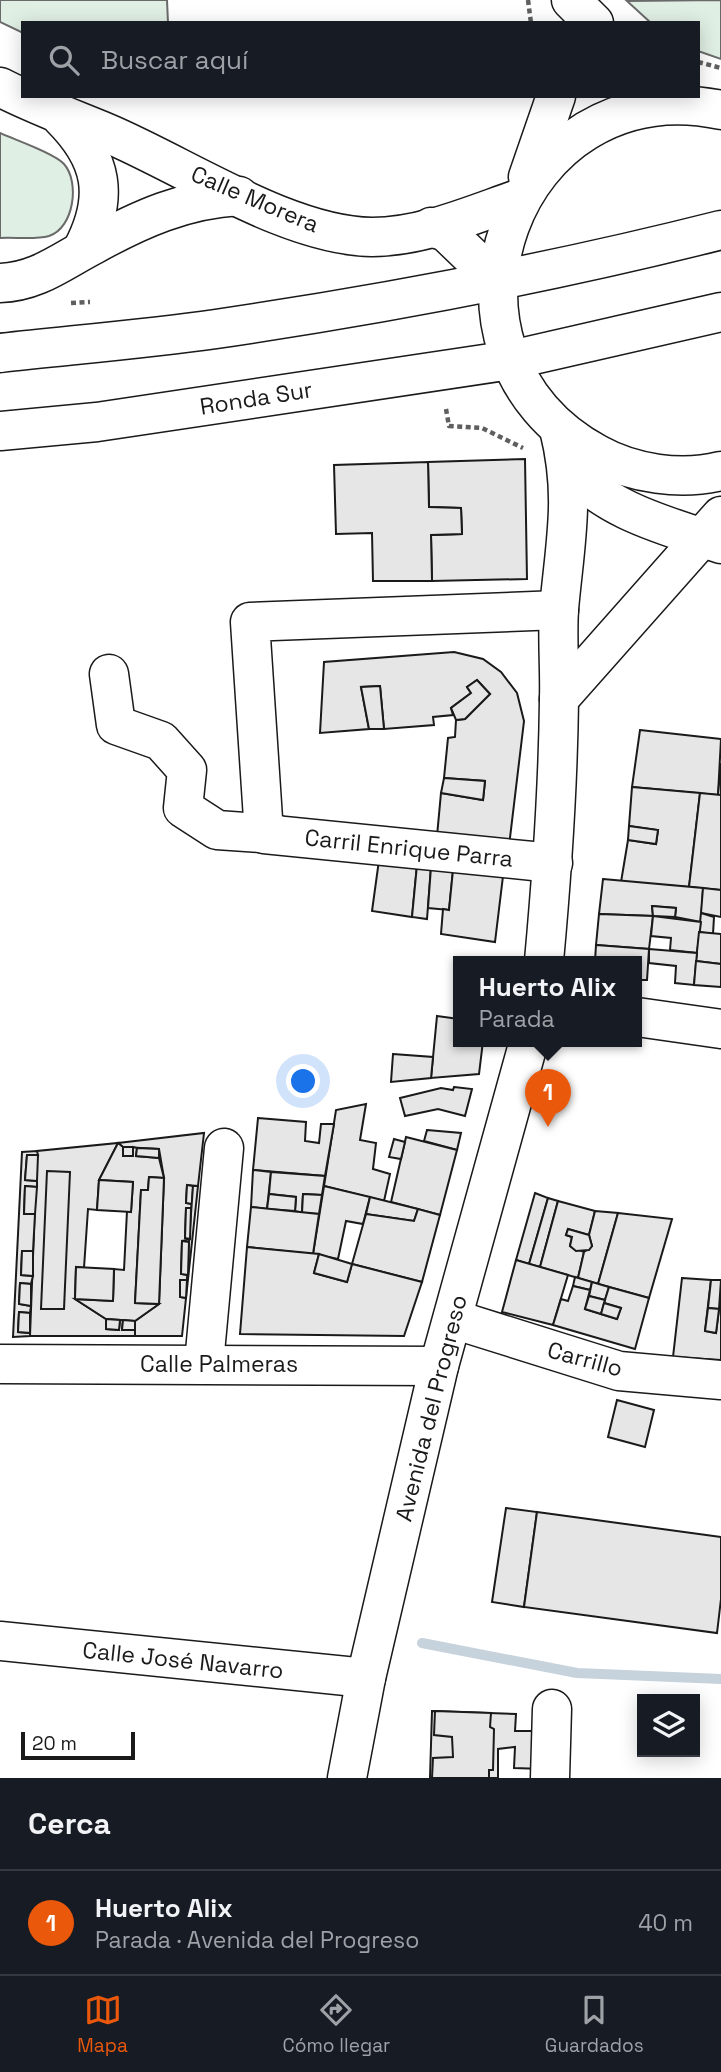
<!DOCTYPE html>
<html lang="es">
<meta charset="utf-8">
<style>
:root{--surface:#171b24;--page:#242831;--text:#f1f3f6;--muted:#9ea1a6;--line:#363941;--accent:#ea580c}
body{margin:0;font-family:"Space Grotesk",sans-serif;background:var(--page);color:var(--text)}
.controls{position:absolute;right:21px;bottom:21px;display:grid;overflow:hidden;border-radius:0px;box-shadow:0 4px 18px #0003}
.controls button{width:63px;height:63px;display:grid;place-items:center;padding:0;border:0;border-bottom:2px solid var(--line);background:var(--surface);color:var(--text);font:35px sans-serif}
.scale{position:absolute;left:21px;bottom:18px;width:114px;box-sizing:border-box;padding-left:7px;border:4px solid #1a1a1a;border-top:0;font-size:19px;line-height:24px;white-space:nowrap;color:#1a1a1a;-webkit-text-stroke:5px #fff;paint-order:stroke}
.you{position:absolute;left:304px;top:1082px;width:24px;height:24px;margin:-18px;border:5px solid #fff;border-radius:50%;background:#1a73e8;box-shadow:0 0 0 10px #1a73e833}
.badge{display:grid;place-items:center;width:46px;height:46px;border-radius:50%;background:var(--accent);color:#fff;font-size:23px;font-weight:700}
.pin{position:absolute;translate:-50% -58px;filter:drop-shadow(0 2px 4px #0008)}
.pin::after{content:'';position:absolute;top:37px;width:24px;height:21px;background:inherit;clip-path:polygon(0 0,100% 0,50% 100%)}
.popup{position:absolute;left:453px;top:956px;width:189px;height:91px;box-sizing:border-box;display:grid;place-content:center;border-radius:0px;background:var(--surface);filter:drop-shadow(0 2px 5px #0005);font-size:23px;white-space:nowrap;color:var(--muted)}
.popup b{font-size:26px;color:var(--text)}
.popup::after{content:'';position:absolute;left:50%;top:100%;margin-left:-14px;border:14px solid transparent;border-top-color:var(--surface)}
.list{margin:0;padding:0;list-style:none}
h2{display:flex;justify-content:space-between;align-items:center;height:91px;margin:0;padding:0 28px;font-size:30px}
h2 small{font-size:23px;font-weight:400;color:var(--muted)}
.list li{display:grid;grid-template-columns:46px 1fr auto;gap:21px;align-items:center;box-sizing:border-box;height:105px;padding:0 28px;border-top:2px solid var(--line)}
.list b{display:block;font-size:26px;white-space:nowrap}
.list p{margin:0;font-size:23px;white-space:nowrap;color:var(--muted)}
.list em{font-size:23px;font-style:normal;color:var(--muted)}
.icon{flex:none;width:38px;height:38px;fill:none;stroke:currentColor;stroke-width:2;stroke-linecap:round;stroke-linejoin:round}
.map{position:relative;flex:none;width:721px;height:1778px;overflow:hidden}
.search{position:absolute;background:var(--surface);box-shadow:0 4px 18px #0003;left:21px;right:21px;top:21px;height:77px;display:flex;align-items:center;gap:18px;box-sizing:border-box;padding:0 24px;border-radius:0px;color:var(--muted);font-size:26px}
.sheet{height:196px;background:var(--surface)}
nav{display:flex;justify-content:space-around;align-items:center;box-sizing:border-box;height:98px;border-top:2px solid var(--line);background:var(--surface);font-size:19px;color:var(--muted)}
nav a{display:grid;justify-items:center;gap:4px}
nav .on{color:var(--accent)}
.map>svg:first-child{display:block}
.green{fill:#e0efe3;stroke:#6a6a6a;stroke-width:2}
.lines{fill:none;stroke-linecap:round;stroke-linejoin:round}
.stream{stroke:#c6d2dc;stroke-width:10}
.building{fill:#e6e6e6;stroke:#1a1a1a;stroke-width:2}
.minor-casing{stroke:#1a1a1a;stroke-width:41}
.major-casing{stroke:#1a1a1a;stroke-width:41}
.path{stroke:#5f5f5f;stroke-width:4.5;stroke-dasharray:5 3.5;stroke-linecap:butt}
.minor{stroke:#fff;stroke-width:38}
.major{stroke:#fff;stroke-width:38}
.labels{text-anchor:middle;dominant-baseline:central;stroke-width:5;stroke-linejoin:round;paint-order:stroke}
.street-label{font-size:23px;fill:#1a1a1a;stroke:#fff}
</style>
<div class="map">
<svg width="721" height="1778" viewBox="0 0 721 1778">
<rect width="100%" height="100%" fill="#fff"/>
<!-- green -->
<g class="green">
<path d="M0,0H167L168,23H23V33L0,22Z"/>
<path d="M721,0V59L698,51V23H651L627,1Z"/>
<path d="M0,133C15,140 54,153 64,164C80,182 74,228 49,236C35,240 15,237 0,238Z"/>
</g>
<g class="lines">
<!-- stream -->
<path class="stream" d="M422,1643L577,1673L721,1679"/>
</g>
<!-- building -->
<g class="building">
<path d="M525,459L527,579L432,581L431,535L462,534L461,508L429,507L428,462Z"/>
<path d="M428,462L429,507L461,508L462,534L431,535L432,581H373L372,533L336,534L334,465Z"/>
<path d="M454,652L483,659L501,672L517,693L524,721L509,846L437,836L441,793L483,800L485,781L444,778L448,738L455,737L456,720L465,719L490,694L477,680L467,687L471,693L451,708L453,715L433,717L434,725L384,729L380,686L361,687L369,729L320,733L324,662Z"/>
<path d="M477,680L490,694L465,719L456,720L451,708L471,693L467,687Z"/>
<path d="M380,686L384,729H369L361,687Z"/>
<path d="M640,730L721,739L718,795L632,787Z"/>
<path d="M721,763V795H718Z"/>
<path d="M444,778L485,781L483,800L441,793Z"/>
<path d="M632,787L700,793L689,887L621,882L628,840L656,844L658,830L629,826Z"/>
<path d="M700,793L721,795V890L689,887Z"/>
<path d="M629,826L658,830L656,844L628,840Z"/>
<path d="M379,860L417,865L412,917L372,911Z"/>
<path d="M417,865L431,867L427,919L412,917Z"/>
<path d="M431,867L453,870L449,910L428,908Z"/>
<path d="M453,870L503,876L495,942L441,934L443,909L449,910Z"/>
<path d="M603,879L703,888L701,922L675,917L676,908L652,906L653,916L599,914Z"/>
<path d="M703,888L721,890V917L701,913Z"/>
<path d="M652,906L676,908L675,917L653,916Z"/>
<path d="M701,913L714,917L713,934L699,932Z"/>
<path d="M599,914L653,916L649,949L596,945Z"/>
<path d="M653,916L701,922L697,953L670,950L671,938L651,936Z"/>
<path d="M699,932L721,934V964L696,961Z"/>
<path d="M596,945L649,949L647,980H637V961H595Z"/>
<path d="M649,949L697,953L694,985L675,983L676,966L649,963Z"/>
<path d="M696,961L721,964V987L694,985Z"/>
<path d="M437,1016L459,1019V1041H483L479,1074L431,1078Z"/>
<path d="M393,1054L433,1057L431,1078L391,1082Z"/>
<path d="M454,1087L472,1089L465,1116L438,1109L405,1116L400,1098L441,1088L453,1090Z"/>
<path d="M366,1104L360,1140L376,1143L373,1169L390,1174L384,1201L324,1186L336,1110Z"/>
<path d="M258,1118L306,1122L305,1141L319,1143L321,1124H334L325,1176L253,1170Z"/>
<path d="M427,1130L461,1133L457,1150L424,1141Z"/>
<path d="M204,1133L198,1186L187,1185L186,1203L192,1204L191,1208H186L185,1238L190,1239L182,1241L181,1274L188,1275L187,1280H180V1297L186,1298L182,1336H135V1321L159,1304L164,1178L159,1149L123,1147L118,1143Z"/>
<path d="M406,1137L457,1150L440,1215L391,1202Z"/>
<path d="M394,1139L405,1142L401,1159L389,1157Z"/>
<path d="M118,1143L99,1180L97,1210L88,1209L84,1268L76,1267L75,1299L106,1319V1329L119,1330L120,1320H123L122,1330H135V1336H30L37,1151Z"/>
<path d="M118,1143L123,1147V1156H133V1147L137,1148L136,1156L159,1158L164,1178L149,1177L148,1190H141L135,1303L159,1304L135,1321L106,1319L75,1299L113,1301L114,1269L124,1270L127,1211L131,1212L133,1182L99,1180Z"/>
<rect x="123" y="1147" width="10" height="9"/>
<path d="M137,1148L159,1149V1158L136,1156Z"/>
<path d="M37,1151L38,1155H27L25,1180L37,1181V1187L25,1186L24,1214H35L33,1251H22L21,1275L33,1276L31,1284L20,1283L19,1304L31,1306L30,1313L19,1312L18,1332L30,1333V1336L13,1337L22,1152Z"/>
<path d="M27,1155H38L37,1181L25,1180Z"/>
<path d="M253,1170L271,1172L267,1209L251,1207Z"/>
<path d="M47,1171L70,1172L64,1309H41Z"/>
<path d="M271,1172L325,1176L322,1195L303,1194L302,1213L295,1211L296,1197L269,1194Z"/>
<path d="M149,1177L164,1178L159,1304L135,1303L141,1190H148Z"/>
<path d="M99,1180L133,1182L131,1212L97,1210Z"/>
<path d="M187,1185L193,1186L192,1204L186,1203Z"/>
<path d="M25,1186L37,1187L35,1214H24Z"/>
<path d="M193,1186H198L186,1298L189,1242Z"/>
<path d="M324,1186L370,1197L363,1224L346,1221L338,1259L313,1254Z"/>
<path d="M535,1193L548,1198L529,1264L516,1260Z"/>
<path d="M269,1194L296,1197L295,1211L267,1209Z"/>
<path d="M303,1194L322,1195L319,1214L302,1213Z"/>
<path d="M370,1197L418,1209L414,1221L366,1214Z"/>
<path d="M548,1198L558,1201L540,1267L529,1264Z"/>
<path d="M558,1201L595,1211L589,1235L568,1229L566,1235L572,1237L570,1246L584,1252L578,1278L540,1267Z"/>
<path d="M251,1207L319,1214L313,1254L247,1247Z"/>
<path d="M186,1208H191L190,1239L185,1238Z"/>
<path d="M418,1209L440,1215L422,1282L352,1264L366,1214L414,1221Z"/>
<path d="M595,1211L618,1213L598,1284L578,1278L584,1252L592,1246L589,1235Z"/>
<path d="M618,1213L672,1219L649,1298L598,1284Z"/>
<path d="M568,1229L589,1235L592,1246L589,1250L576,1251L570,1246L572,1237L566,1235Z"/>
<path d="M182,1241L189,1242L188,1275L181,1274Z"/>
<path d="M247,1247L319,1254L314,1273L347,1282L352,1264L422,1282L404,1336L240,1334Z"/>
<path d="M22,1251H33V1276L21,1275Z"/>
<path d="M319,1254L352,1264L347,1282L314,1273Z"/>
<path d="M516,1260L568,1275L553,1325L502,1312Z"/>
<path d="M76,1267L114,1269L113,1301L75,1299Z"/>
<path d="M575,1277L592,1282L590,1290L573,1286Z"/>
<path d="M682,1278L711,1280L705,1331L716,1333L721,1294V1360L673,1357Z"/>
<path d="M180,1280H187L186,1298L180,1297Z"/>
<path d="M711,1280H721L719,1309L708,1308Z"/>
<path d="M592,1282L609,1287L605,1300L589,1296Z"/>
<path d="M20,1283L31,1284V1306L19,1304Z"/>
<path d="M573,1286L590,1290L585,1309L617,1319L621,1308L604,1303L609,1287L649,1298L635,1349L553,1325L561,1299L568,1301Z"/>
<path d="M589,1296L605,1300L601,1314L585,1309Z"/>
<path d="M604,1303L621,1308L617,1319L601,1314Z"/>
<path d="M708,1308L719,1309L716,1333L705,1331Z"/>
<path d="M19,1312L30,1313V1333L18,1332Z"/>
<path d="M106,1319L120,1320L119,1330L106,1329Z"/>
<path d="M123,1320L135,1321V1330H122Z"/>
<path d="M617,1400L654,1410L645,1447L608,1437Z"/>
<path d="M506,1508L537,1512L524,1607L492,1602Z"/>
<path d="M537,1512L721,1537V1599L717,1633L524,1607Z"/>
<path d="M432,1711L516,1714L515,1731H543V1769L514,1768L515,1747L498,1749V1778H430Z"/>
<path d="M435,1711L491,1713L490,1727L494,1729L493,1770H489V1778H432L433,1758L453,1757L452,1737L434,1735Z"/>
</g>
<g class="lines">
<defs>
<g id="minor">
<path d="M0,87C35,105 71,118 107,133C185,166 288,236 372,237C423,237 474,214 521,198"/>
<path d="M61,117C103,159 110,197 82,250"/>
<path d="M431,227L446,232L497,281"/>
<path d="M0,283C37,282 62,261 93,245C140,219 185,199 239,196"/>
<path d="M566,463C602,510 667,526 721,544"/>
<path d="M109,674L116,725L161,741L187,770L183,808L217,830L275,834"/>
<path d="M553,863L264,834L250,622L559,610"/>
<path d="M637,1017L721,1029"/>
<path d="M453,1319L619,1371L721,1380"/>
<path d="M204,1363L224,1148"/>
<path d="M0,1364L439,1366"/>
<path d="M0,1641L366,1678"/>
<path d="M550,1778L552,1709"/>
</g>
<g id="major">
<path d="M571,0L594,23"/>
<path d="M721,110C512,66 408,350 597,454C633,474 681,481 721,471"/>
<path d="M528,177L556,96"/>
<path d="M0,353C72,345 145,339 216,329C386,304 555,272 721,230"/>
<path d="M0,431L97,422L511,360L721,312"/>
<path d="M559,699L721,516"/>
<path d="M544,961C552,874 558,787 559,700C560,670 557,639 559,609C565,542 576,497 559,429"/>
<path d="M347,1778L366,1678L439,1366L529,1041"/>
</g>
</defs>
<!-- minor casing -->
<use href="#minor" class="minor-casing"/>
<!-- major casing -->
<use href="#major" class="major-casing"/>
<!-- path -->
<g class="path">
<path d="M528,0L531,23"/>
<path d="M698,62L721,68"/>
<path d="M71,303L90,302"/>
<path d="M446,409L449,426L482,428L523,448"/>
</g>
<!-- minor -->
<use href="#minor" class="minor"/>
<!-- major -->
<use href="#major" class="major"/>
</g>
<g class="labels">
<!-- street labels -->
<g class="street-label">
<text transform="translate(255 199) rotate(23)">Calle Morera</text>
<text transform="translate(256 398) rotate(-9)">Ronda Sur</text>
<text transform="translate(409 848) rotate(6)">Carril Enrique Parra</text>
<text transform="translate(585 1359) rotate(15)">Carrillo</text>
<text x="219" y="1364">Calle Palmeras</text>
<text transform="translate(431 1408) rotate(-76)">Avenida del Progreso</text>
<text transform="translate(183 1660) rotate(6)">Calle José Navarro</text>
</g>
</g>
</svg>
<div class="controls">
<button><svg class="icon" aria-label="layers" viewBox="0 0 24 24"><path d="M12 4l9 5-9 5-9-5zM3 14l9 5 9-5"/></svg></button>
</div>
<div class="scale">20 m</div>
<div class="you"></div>
<div class="pin badge" style="left:548px;top:1127px">1</div>
<div class="popup"><b>Huerto Alix</b>Parada</div>
<div class="search"><svg class="icon" aria-label="search" viewBox="0 0 24 24"><circle cx="10" cy="10" r="6"/><path d="M15 15l6 6"/></svg>Buscar aquí</div>
</div>
<section class="sheet">
<h2>Cerca<small></small></h2>
<ul class="list">
<li><span class="badge">1</span><div><b>Huerto Alix</b><p>Parada · Avenida del Progreso</p></div><em>40 m</em></li>
</ul>
</section>
<nav>
<a class="on"><svg class="icon" aria-label="map" viewBox="0 0 24 24"><path d="M3 6l6-2 6 2 6-2v14l-6 2-6-2-6 2zM9 4v14M15 6v14"/></svg>Mapa</a>
<a><svg class="icon" aria-label="directions" viewBox="0 0 24 24"><path d="M12 3l9 9-9 9-9-9zM9 14v-3h6M13 9l2 2-2 2"/></svg>Cómo llegar</a>
<a><svg class="icon" aria-label="saved" viewBox="0 0 24 24"><path d="M7 4h10v16l-5-4-5 4z"/></svg>Guardados</a>
</nav>
